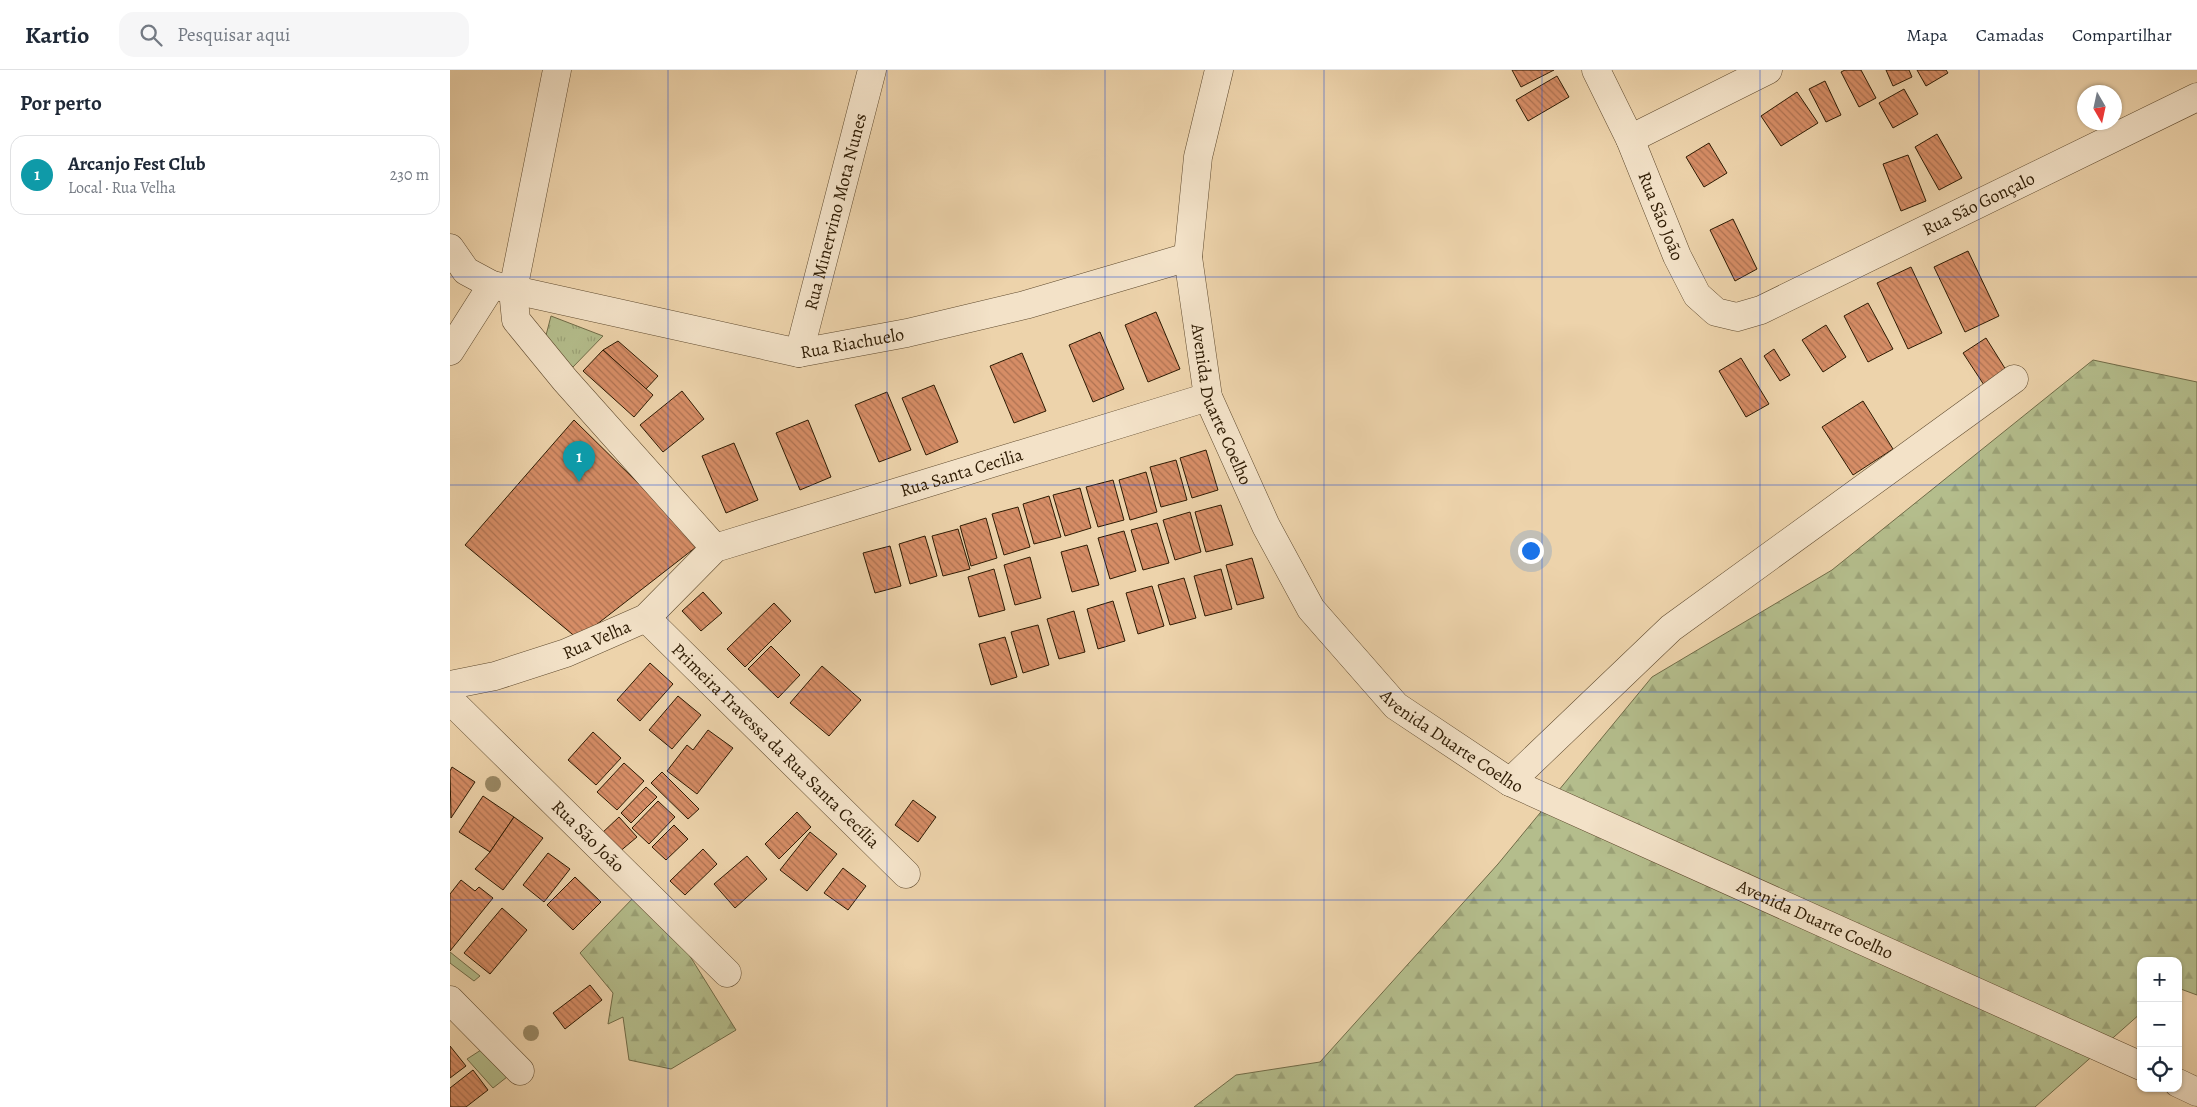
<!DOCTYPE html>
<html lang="pt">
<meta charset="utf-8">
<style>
:root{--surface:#fff;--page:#f6f6f7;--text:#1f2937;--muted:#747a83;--line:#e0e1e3;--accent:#2563eb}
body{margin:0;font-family:Alegreya,serif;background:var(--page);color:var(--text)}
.controls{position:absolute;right:15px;bottom:15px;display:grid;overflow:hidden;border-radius:10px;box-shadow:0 1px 4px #0004}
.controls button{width:45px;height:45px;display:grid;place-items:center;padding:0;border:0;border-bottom:1px solid var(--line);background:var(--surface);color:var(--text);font:25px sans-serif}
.compass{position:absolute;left:1627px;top:15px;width:45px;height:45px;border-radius:50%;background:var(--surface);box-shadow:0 1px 4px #0004;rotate:171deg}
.you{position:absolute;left:1080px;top:480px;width:18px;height:18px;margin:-12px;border:4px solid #fff;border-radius:50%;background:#1a73e8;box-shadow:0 0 0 8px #1a73e833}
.badge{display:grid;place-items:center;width:32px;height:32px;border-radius:50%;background:var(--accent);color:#fff;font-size:16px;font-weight:700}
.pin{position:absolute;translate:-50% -41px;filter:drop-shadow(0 1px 2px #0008)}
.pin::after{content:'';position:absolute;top:26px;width:18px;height:15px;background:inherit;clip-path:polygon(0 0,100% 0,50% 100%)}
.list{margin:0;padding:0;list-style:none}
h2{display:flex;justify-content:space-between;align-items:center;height:65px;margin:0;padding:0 20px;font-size:21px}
h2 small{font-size:16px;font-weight:400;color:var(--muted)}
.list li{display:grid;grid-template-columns:32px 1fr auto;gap:15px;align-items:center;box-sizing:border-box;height:80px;margin:0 10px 10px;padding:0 10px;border:1px solid var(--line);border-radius:15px}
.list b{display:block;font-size:19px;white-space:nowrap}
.list p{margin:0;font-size:16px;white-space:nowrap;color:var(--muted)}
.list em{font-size:16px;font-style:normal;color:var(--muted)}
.icon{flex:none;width:28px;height:28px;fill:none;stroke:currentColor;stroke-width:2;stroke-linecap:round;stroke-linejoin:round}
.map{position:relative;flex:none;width:1747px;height:1037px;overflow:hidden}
header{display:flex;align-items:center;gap:30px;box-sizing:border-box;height:70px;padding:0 25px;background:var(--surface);border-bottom:1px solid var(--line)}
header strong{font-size:24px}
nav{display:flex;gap:28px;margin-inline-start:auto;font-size:18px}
.search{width:350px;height:45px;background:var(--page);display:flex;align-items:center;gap:12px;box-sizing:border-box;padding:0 18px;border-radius:15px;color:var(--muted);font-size:19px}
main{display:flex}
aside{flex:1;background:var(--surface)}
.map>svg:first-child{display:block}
.grass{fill:#b4bd8c;stroke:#716c48}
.forest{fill:url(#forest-firs);stroke:#716c48}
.park{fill:url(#park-tufts);stroke:#716c48}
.building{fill:url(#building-back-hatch);stroke:#2e1b03}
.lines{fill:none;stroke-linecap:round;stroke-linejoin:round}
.minor-casing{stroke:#5e492d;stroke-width:29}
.minor{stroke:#f3e2c8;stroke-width:28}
.tree{fill:#9a8965}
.grid{fill:none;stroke:#1d4ed8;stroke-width:1;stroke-opacity:0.55}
.labels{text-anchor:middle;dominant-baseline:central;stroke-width:4;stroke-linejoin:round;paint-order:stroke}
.street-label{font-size:18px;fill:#2e1b03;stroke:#f3e2c8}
</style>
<header>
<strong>Kartio</strong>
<div class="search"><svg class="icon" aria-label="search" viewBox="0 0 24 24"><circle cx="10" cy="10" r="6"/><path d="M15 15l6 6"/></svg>Pesquisar aqui</div>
<nav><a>Mapa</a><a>Camadas</a><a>Compartilhar</a></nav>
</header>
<main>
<aside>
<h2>Por perto<small></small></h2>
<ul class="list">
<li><span class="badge" style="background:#0f9aa8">1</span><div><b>Arcanjo Fest Club</b><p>Local · Rua Velha</p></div><em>230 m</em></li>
</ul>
</aside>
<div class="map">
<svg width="1747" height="1037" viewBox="0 0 1747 1037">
<defs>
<pattern id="forest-firs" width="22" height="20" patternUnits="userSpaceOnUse" patternTransform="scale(1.25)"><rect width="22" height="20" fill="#b4bd8c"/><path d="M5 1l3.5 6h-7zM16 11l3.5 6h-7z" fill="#9ba277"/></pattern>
<pattern id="park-tufts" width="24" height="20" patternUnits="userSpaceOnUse" patternTransform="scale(1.25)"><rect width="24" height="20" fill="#b4bd8c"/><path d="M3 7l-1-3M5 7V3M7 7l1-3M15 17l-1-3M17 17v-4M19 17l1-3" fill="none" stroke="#9ba277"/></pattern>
<pattern id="building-back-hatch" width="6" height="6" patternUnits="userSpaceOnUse" patternTransform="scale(1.25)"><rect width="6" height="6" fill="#d68d66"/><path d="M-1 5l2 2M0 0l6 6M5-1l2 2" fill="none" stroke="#ae7252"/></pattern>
</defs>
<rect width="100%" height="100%" fill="#edd3ab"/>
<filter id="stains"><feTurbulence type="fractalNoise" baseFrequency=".004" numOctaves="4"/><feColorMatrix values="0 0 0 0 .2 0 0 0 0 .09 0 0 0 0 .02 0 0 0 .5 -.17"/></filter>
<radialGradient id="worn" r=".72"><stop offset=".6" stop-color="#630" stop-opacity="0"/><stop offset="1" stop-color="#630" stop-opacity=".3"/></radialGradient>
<!-- grass -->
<g class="grass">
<path d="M0,882L30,906L24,911L0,893Z"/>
<path d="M31,980L57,1007L43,1018L17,989Z"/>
</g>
<!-- forest -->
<g class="forest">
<path d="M1643,290L1747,312V925L1728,918V891H1691V943L1585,1037H744L786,1005L870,992L1048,794L1202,607L1382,500Z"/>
<path d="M185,826L228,867L286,960L221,999L179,990L173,947L158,954L163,923L130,883Z"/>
</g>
<!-- park -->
<path class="park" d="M101,246L153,266L123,297L94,273Z"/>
<!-- building -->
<g class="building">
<path d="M1062,0H1104L1071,17Z"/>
<path d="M1395,0H1411L1426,28L1409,37L1391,2Z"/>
<path d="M1436,0H1459L1462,7L1443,16Z"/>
<path d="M1467,0H1496L1498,3L1476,16Z"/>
<path d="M1107,6L1119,27L1078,51L1066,30Z"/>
<path d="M1375,11L1391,45L1376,52L1359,19Z"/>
<path d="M1454,19L1468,44L1443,58L1429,33Z"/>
<path d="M1347,22L1368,53L1331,76L1311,46Z"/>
<path d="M1487,64L1512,108L1489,120L1465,77Z"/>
<path d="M1259,73L1277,103L1254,117L1236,87Z"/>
<path d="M1458,85L1476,131L1451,141L1433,94Z"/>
<path d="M1283,149L1307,199L1285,211L1260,160Z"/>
<path d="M1518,181L1549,246L1515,262L1484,197Z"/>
<path d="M1461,197L1492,263L1458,279L1427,213Z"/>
<path d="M1418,233L1443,279L1418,292L1394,246Z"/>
<path d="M706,242L730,299L698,312L675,255Z"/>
<path d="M1376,255L1396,287L1373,302L1352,270Z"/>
<path d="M650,262L674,319L643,332L619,275Z"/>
<path d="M1536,268L1556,300L1534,315L1513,283Z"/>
<path d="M168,271L208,306L196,319L153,280Z"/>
<path d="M1324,279L1340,305L1330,311L1314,286Z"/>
<path d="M153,280L203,325L184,347L133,301Z"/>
<path d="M572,283L596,341L564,353L540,296Z"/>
<path d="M1291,288L1319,334L1296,347L1269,301Z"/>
<path d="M484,315L508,372L476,385L452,328Z"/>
<path d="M232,321L254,349L213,382L190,355Z"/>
<path d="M437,322L461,380L429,392L405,335Z"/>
<path d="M1413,331L1443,379L1403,405L1372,357Z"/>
<path d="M124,350L250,474L128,569L15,475Z"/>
<path d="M358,350L381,407L350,420L326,363Z"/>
<path d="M284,373L308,430L276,443L252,386Z"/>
<path d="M756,380L768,420L742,428L730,388Z"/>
<path d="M726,390L737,430L711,437L700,397Z"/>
<path d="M696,402L707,442L680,450L669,410Z"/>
<path d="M663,410L674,450L648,457L636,417Z"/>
<path d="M630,418L641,458L615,466L603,425Z"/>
<path d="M599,426L611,467L584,474L573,434Z"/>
<path d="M771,435L783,475L756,482L745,442Z"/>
<path d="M568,437L580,477L554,485L542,444Z"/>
<path d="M740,442L751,482L725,490L713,450Z"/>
<path d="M536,448L547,488L521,496L510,456Z"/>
<path d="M707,453L719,493L693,500L681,460Z"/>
<path d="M508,459L520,499L493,506L482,466Z"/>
<path d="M674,461L686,501L660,509L648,468Z"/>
<path d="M475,466L487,506L460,514L449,474Z"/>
<path d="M637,475L649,515L622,522L611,482Z"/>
<path d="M440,476L451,516L425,523L413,483Z"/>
<path d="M580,487L591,528L565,535L554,495Z"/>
<path d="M802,488L814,528L787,535L776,495Z"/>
<path d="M544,499L555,540L529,547L518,507Z"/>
<path d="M771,499L782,539L755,546L744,506Z"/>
<path d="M734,508L746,548L720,555L708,515Z"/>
<path d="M702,516L714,556L688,564L676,523Z"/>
<path d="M253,522L272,543L251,561L232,541Z"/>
<path d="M663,531L675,571L648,579L637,539Z"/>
<path d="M324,533L341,551L295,597L277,579Z"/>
<path d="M624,541L635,582L609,589L597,549Z"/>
<path d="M588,555L599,595L573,603L561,562Z"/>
<path d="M555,567L567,607L541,615L529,574Z"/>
<path d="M321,576L350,605L328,628L298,599Z"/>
<path d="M200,593L223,614L190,651L167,630Z"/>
<path d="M372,596L411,630L379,666L340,633Z"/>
<path d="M228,626L251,645L222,679L199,660Z"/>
<path d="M258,660L283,678L247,724L217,701L237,675L243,680Z"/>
<path d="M143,662L171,688L146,715L118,690Z"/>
<path d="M174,693L194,711L167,740L147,722Z"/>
<path d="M2,697L25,712L1,748L0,701Z"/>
<path d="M212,702L249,739L238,749L201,713Z"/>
<path d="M196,717L207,727L181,753L171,743Z"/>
<path d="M33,726L64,747L40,782L9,762Z"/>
<path d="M463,730L486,747L468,772L445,755Z"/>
<path d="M208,731L225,747L199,774L182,758Z"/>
<path d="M347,742L361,757L329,789L315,774Z"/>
<path d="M64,747L93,768L53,820L25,799L40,782Z"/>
<path d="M169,747L187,767L168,783L151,764Z"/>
<path d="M224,755L238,769L216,790L202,777Z"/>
<path d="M360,762L387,784L357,821L330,800Z"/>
<path d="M253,779L267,794L235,825L220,811Z"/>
<path d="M98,783L120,799L94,832L73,815Z"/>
<path d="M297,786L317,809L285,838L264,814Z"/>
<path d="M393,798L416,816L398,840L374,823Z"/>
<path d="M125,807L151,832L123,860L97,835Z"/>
<path d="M11,810L25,821L29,817L43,828L0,881V824Z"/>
<path d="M52,838L77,860L40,904L14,883Z"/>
<path d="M140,915L152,930L115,959L103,943Z"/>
<path d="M0,976L16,996L0,1008Z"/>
<path d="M23,1000L38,1020L16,1037H0V1018Z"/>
</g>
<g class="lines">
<defs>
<g id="minor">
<path d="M107,0L63,220L66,250L115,310L265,478"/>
<path id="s1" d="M769,0L748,87L738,187L758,327L816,456L861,539L946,636L1060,712L1691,996"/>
<path id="s2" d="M1146,0L1180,69L1227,186L1247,225L1266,242L1287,247L1311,240L1747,27"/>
<path d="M1180,69L1318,0"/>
<path id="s3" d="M0,178L16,201L42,215L349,283L457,263L575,235L738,187"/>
<path d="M0,281L42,215"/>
<path id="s4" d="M349,283L422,0"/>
<path id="s5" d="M196,548L456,804"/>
<path id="s6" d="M0,615L45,606L116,583L196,548L265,478L758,327"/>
<path id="s7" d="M0,630L277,903"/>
<path d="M1060,712L1221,558L1564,309"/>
<path d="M0,930L70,1001"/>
<path d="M1728,1013L1747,1022"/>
</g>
</defs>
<!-- minor casing -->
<use href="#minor" class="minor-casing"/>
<!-- minor -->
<use href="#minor" class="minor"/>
</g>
<!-- trees -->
<g class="tree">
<circle cx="43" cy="714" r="8"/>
<circle cx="81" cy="963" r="8"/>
</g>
<!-- grid -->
<path class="grid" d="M218,0V1037M437,0V1037M655,0V1037M874,0V1037M1092,0V1037M1310,0V1037M1529,0V1037M0,207H1747M0,415H1747M0,622H1747M0,830H1747"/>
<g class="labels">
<!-- street labels -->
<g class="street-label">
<text stroke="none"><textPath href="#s2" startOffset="561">Rua São Gonçalo</textPath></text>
<text stroke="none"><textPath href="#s4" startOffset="146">Rua Minervino Mota Nunes</textPath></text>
<text stroke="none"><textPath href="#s2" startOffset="160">Rua São João</textPath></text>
<text stroke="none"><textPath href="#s3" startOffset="426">Rua Riachuelo</textPath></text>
<text stroke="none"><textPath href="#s1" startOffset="342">Avenida Duarte Coelho</textPath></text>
<text stroke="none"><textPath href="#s6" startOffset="564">Rua Santa Cecilia</textPath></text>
<text stroke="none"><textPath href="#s6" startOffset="154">Rua Velha</textPath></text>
<text stroke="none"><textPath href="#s1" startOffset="762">Avenida Duarte Coelho</textPath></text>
<text stroke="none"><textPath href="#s5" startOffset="182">Primeira Travessa da Rua Santa Cecília</textPath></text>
<text stroke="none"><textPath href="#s7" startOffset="194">Rua São João</textPath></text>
<text stroke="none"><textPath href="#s1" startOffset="1168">Avenida Duarte Coelho</textPath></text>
</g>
</g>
<rect width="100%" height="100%" filter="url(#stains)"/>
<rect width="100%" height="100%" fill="url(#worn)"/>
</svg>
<div class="controls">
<button>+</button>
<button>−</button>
<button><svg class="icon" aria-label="locate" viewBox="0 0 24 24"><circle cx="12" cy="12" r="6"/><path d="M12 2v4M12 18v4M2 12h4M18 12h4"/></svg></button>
</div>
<svg class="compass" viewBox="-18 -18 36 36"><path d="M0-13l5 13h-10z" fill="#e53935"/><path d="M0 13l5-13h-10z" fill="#747a83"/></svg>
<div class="you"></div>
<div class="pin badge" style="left:129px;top:412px;background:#0f9aa8">1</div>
</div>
</main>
